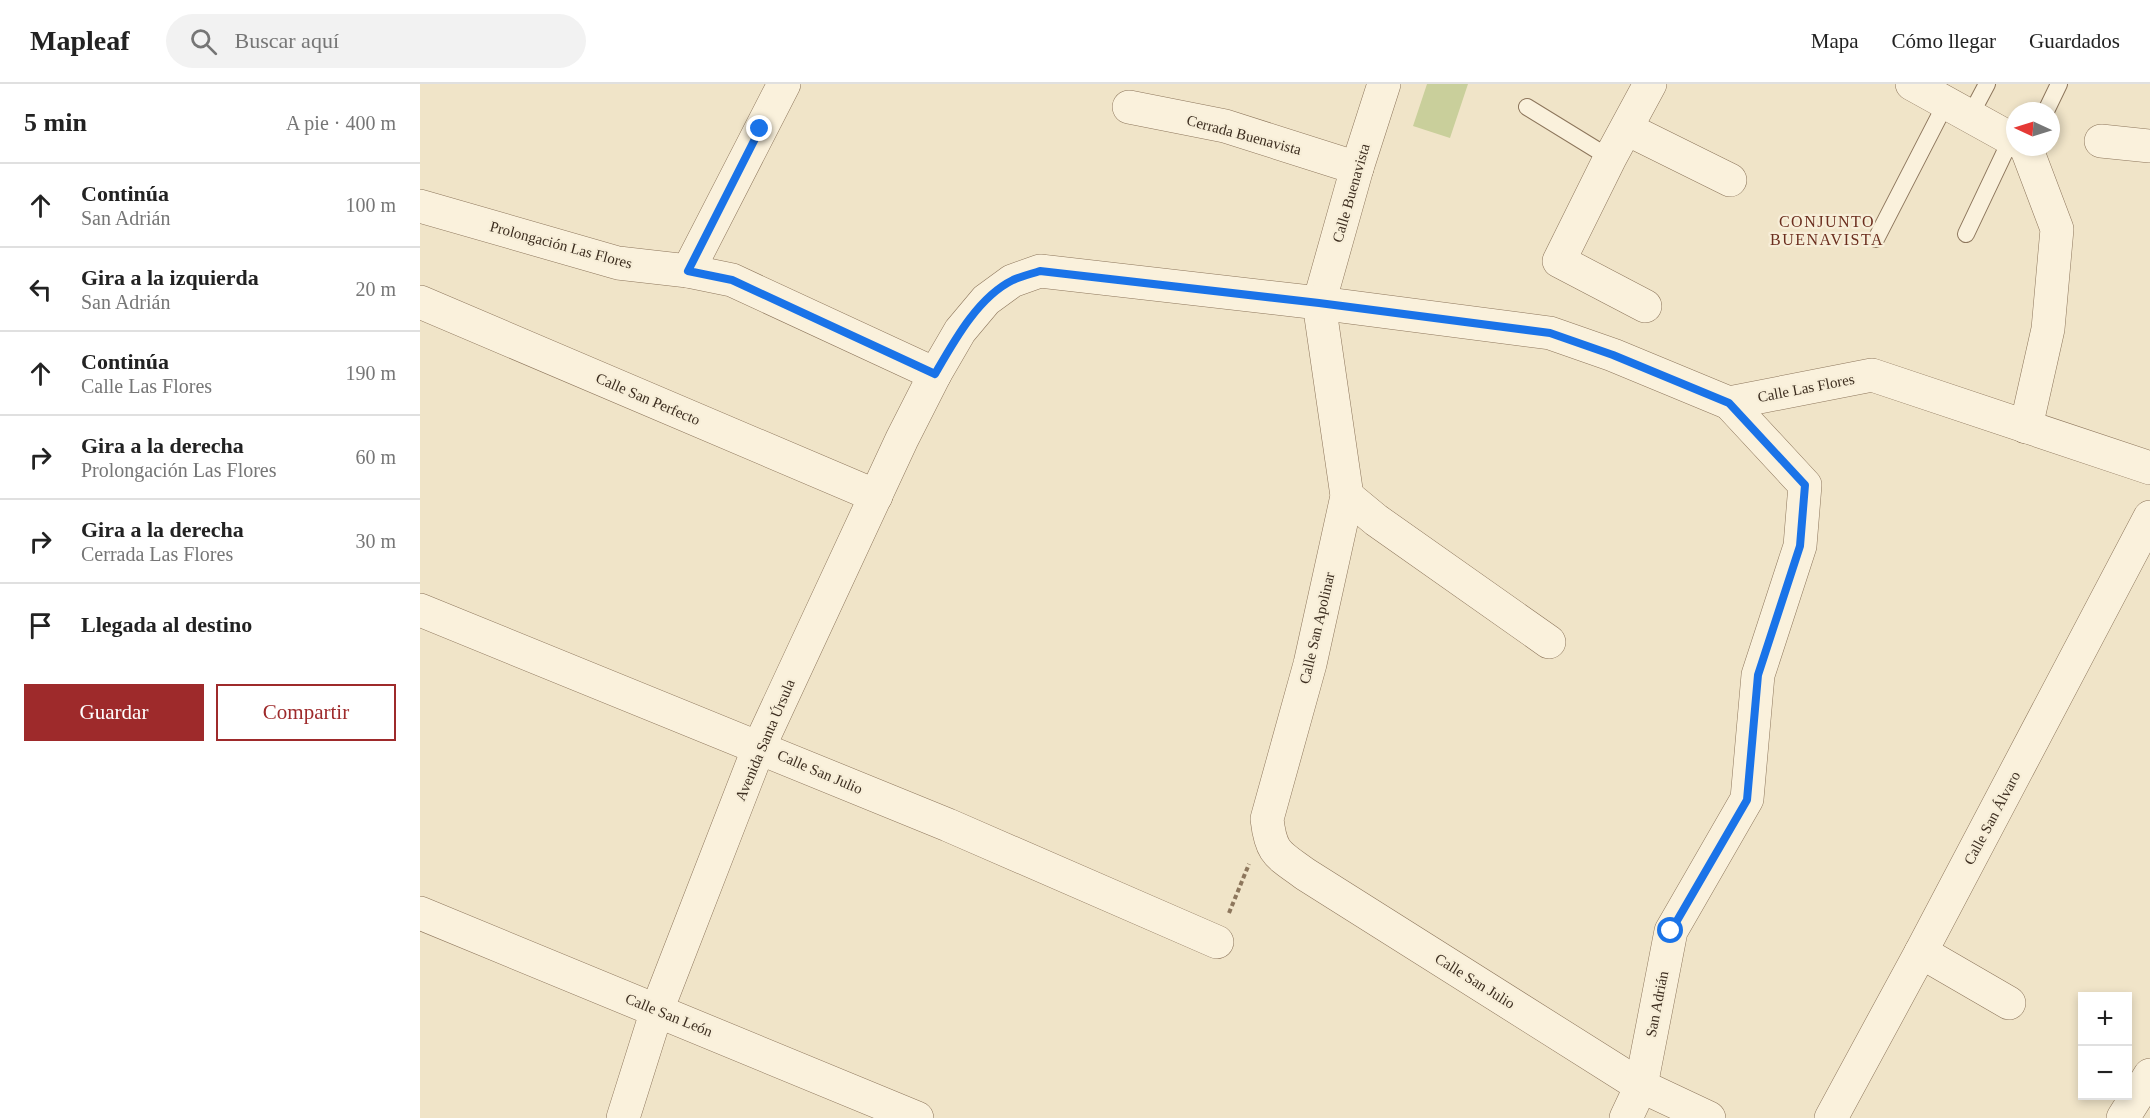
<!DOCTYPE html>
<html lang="es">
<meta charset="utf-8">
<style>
:root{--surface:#fff;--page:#f2f2f2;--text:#222;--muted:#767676;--line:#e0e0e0;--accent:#9e2a2b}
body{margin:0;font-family:Georgia,serif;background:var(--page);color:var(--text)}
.controls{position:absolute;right:18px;bottom:18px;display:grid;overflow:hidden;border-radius:0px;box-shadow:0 3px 9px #0003}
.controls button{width:54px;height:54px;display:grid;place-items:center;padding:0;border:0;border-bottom:2px solid var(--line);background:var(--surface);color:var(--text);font:30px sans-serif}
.compass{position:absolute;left:1586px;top:18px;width:54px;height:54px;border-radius:50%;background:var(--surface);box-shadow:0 3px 9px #0003;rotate:274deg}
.stop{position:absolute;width:18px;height:18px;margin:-14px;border:4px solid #1a73e8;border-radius:50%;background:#fff}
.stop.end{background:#1a73e8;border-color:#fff;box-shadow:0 2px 6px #0008}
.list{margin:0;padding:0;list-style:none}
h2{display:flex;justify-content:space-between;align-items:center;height:78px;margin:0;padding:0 24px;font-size:26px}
h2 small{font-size:20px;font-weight:400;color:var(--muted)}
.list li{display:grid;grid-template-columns:39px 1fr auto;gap:18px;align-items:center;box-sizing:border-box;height:84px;padding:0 24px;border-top:2px solid var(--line)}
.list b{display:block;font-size:22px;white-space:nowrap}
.list p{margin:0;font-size:20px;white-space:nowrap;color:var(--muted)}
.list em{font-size:20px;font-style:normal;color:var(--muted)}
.actions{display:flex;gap:12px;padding:18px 24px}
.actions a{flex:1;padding:14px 0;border:2px solid var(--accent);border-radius:0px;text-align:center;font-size:21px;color:var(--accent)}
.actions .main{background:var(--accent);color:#fff}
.icon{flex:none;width:33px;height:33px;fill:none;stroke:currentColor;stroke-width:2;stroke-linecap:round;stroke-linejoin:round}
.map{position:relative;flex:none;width:1730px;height:1034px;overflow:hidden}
header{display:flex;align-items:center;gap:36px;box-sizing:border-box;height:84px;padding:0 30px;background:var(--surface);border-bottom:2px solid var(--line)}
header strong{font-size:28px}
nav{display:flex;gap:33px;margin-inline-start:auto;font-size:21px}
.search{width:420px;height:54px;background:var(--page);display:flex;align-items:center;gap:15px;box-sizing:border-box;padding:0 21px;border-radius:33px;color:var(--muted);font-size:22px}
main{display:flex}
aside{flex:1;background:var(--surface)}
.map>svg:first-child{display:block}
.green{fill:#c9cf9b}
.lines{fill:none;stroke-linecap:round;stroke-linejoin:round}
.service-casing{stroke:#8d765c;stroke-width:18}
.minor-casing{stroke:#8d765c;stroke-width:34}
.tertiary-casing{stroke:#8d765c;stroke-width:34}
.path{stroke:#8d765c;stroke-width:4;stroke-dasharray:4.5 3;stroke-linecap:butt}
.service{stroke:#faf1dc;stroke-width:16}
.minor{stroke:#faf1dc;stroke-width:33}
.tertiary{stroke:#faf1dc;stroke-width:33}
.route{stroke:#1a73e8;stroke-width:8}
.labels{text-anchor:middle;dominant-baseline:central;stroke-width:4.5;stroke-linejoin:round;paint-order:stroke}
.street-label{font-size:15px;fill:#3d2e20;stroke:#f7eed8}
.neighbourhood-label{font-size:16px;letter-spacing:1.5px;fill:#6b2e1e;stroke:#f7eed8}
</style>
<header>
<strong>Mapleaf</strong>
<div class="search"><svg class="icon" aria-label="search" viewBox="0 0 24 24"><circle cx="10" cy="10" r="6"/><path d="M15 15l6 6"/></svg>Buscar aquí</div>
<nav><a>Mapa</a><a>Cómo llegar</a><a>Guardados</a></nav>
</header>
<main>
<aside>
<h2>5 min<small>A pie · 400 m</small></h2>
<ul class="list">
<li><svg class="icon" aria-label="ahead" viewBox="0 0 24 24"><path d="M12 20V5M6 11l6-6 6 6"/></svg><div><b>Continúa</b><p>San Adrián</p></div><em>100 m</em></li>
<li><svg class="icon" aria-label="left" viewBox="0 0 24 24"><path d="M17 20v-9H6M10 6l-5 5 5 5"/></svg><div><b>Gira a la izquierda</b><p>San Adrián</p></div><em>20 m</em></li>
<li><svg class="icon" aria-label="ahead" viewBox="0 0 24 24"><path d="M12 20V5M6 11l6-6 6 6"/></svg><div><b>Continúa</b><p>Calle Las Flores</p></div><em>190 m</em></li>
<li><svg class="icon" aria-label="right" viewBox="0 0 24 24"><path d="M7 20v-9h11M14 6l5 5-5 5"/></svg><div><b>Gira a la derecha</b><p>Prolongación Las Flores</p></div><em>60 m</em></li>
<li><svg class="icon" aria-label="right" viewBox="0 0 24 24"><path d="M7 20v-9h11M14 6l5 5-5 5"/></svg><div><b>Gira a la derecha</b><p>Cerrada Las Flores</p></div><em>30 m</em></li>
<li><svg class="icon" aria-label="arrive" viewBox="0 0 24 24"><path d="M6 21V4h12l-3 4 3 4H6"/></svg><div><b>Llegada al destino</b></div></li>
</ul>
<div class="actions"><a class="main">Guardar</a><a>Compartir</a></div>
</aside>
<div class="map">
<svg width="1730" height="1034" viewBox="0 0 1730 1034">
<rect width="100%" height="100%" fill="#f0e4c8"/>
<!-- green -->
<path class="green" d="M1007,0H1048L1030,54L993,42Z"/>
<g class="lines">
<defs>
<g id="service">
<path d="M1107,23L1190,74"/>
<path d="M1626,27L1639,0"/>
<path d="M1550,32L1567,0"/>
<path d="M1546,150L1591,55"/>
<path d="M1456,155L1526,19"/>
</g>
<g id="minor">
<path d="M1492,0L1595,57"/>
<path d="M709,23L805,42L937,84"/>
<path d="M1207,45L1310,96"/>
<path d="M1681,57L1730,62"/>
<path d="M0,122L198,179L268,187L312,196L515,290"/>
<path d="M268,187L364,0"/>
<path d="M0,218L456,412"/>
<path d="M899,219L927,412L890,580L847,735C851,770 858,770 885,790L1221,1002L1289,1034"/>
<path d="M1225,222L1139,177L1190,74L1230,0"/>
<path d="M1606,343L1628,245L1637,145L1606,63"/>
<path d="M927,412L956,436L1129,558"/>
<path d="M0,526L528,741L797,858"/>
<path d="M0,829L497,1034"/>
<path d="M1501,868L1589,919"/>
<path d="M1206,1034L1221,1002L1251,847L1327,715L1338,591L1380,462L1385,401L1309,319"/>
<path d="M1411,1034L1501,868L1730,433"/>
<path d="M1703,1034L1730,991"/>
</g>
<g id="tertiary">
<path d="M899,219L937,84L964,0"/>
<path d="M203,1034L237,926L339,663L482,355L515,290L540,247L566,216L592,197L620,187L899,219L1130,249L1193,271L1309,319L1452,291L1730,384"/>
</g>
</defs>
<!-- service casing -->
<use href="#service" class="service-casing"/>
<!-- minor casing -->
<use href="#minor" class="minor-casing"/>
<!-- tertiary casing -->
<use href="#tertiary" class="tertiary-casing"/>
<!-- path -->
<path class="path" d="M809,829L829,780"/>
<!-- service -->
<use href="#service" class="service"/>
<!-- minor -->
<use href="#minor" class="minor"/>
<!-- tertiary -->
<use href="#tertiary" class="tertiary"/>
</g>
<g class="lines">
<!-- route -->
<path class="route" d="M340,45L268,187L312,196L515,290C534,257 558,213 593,196C602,192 611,190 620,187L899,219L1130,249L1193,271L1309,319L1385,401L1380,462L1338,591L1327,716L1251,847"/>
</g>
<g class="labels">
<!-- street labels -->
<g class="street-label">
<text transform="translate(824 51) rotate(15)">Cerrada Buenavista</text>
<text transform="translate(931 109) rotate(-74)">Calle Buenavista</text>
<text transform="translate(141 161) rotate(15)">Prolongación Las Flores</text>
<text transform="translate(1386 304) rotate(-11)">Calle Las Flores</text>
<text transform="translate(228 315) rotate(23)">Calle San Perfecto</text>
<text transform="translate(897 544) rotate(-77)">Calle San Apolinar</text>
<text transform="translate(345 656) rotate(-67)">Avenida Santa Úrsula</text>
<text transform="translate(400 688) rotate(23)">Calle San Julio</text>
<text transform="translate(1572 734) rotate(-62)">Calle San Álvaro</text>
<text transform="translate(1055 897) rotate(32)">Calle San Julio</text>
<text transform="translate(1237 920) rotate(-79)">San Adrián</text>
<text transform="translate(249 931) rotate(22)">Calle San León</text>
</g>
<!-- neighbourhood labels -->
<g class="neighbourhood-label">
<text x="1407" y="137">CONJUNTO<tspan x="1407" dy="18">BUENAVISTA</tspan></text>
</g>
</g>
</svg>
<div class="controls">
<button>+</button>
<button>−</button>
</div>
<svg class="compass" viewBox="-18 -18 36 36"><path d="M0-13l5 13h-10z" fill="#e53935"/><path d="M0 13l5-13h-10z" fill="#767676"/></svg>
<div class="stop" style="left:1251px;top:847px"></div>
<div class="stop end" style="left:340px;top:45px"></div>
</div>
</main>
